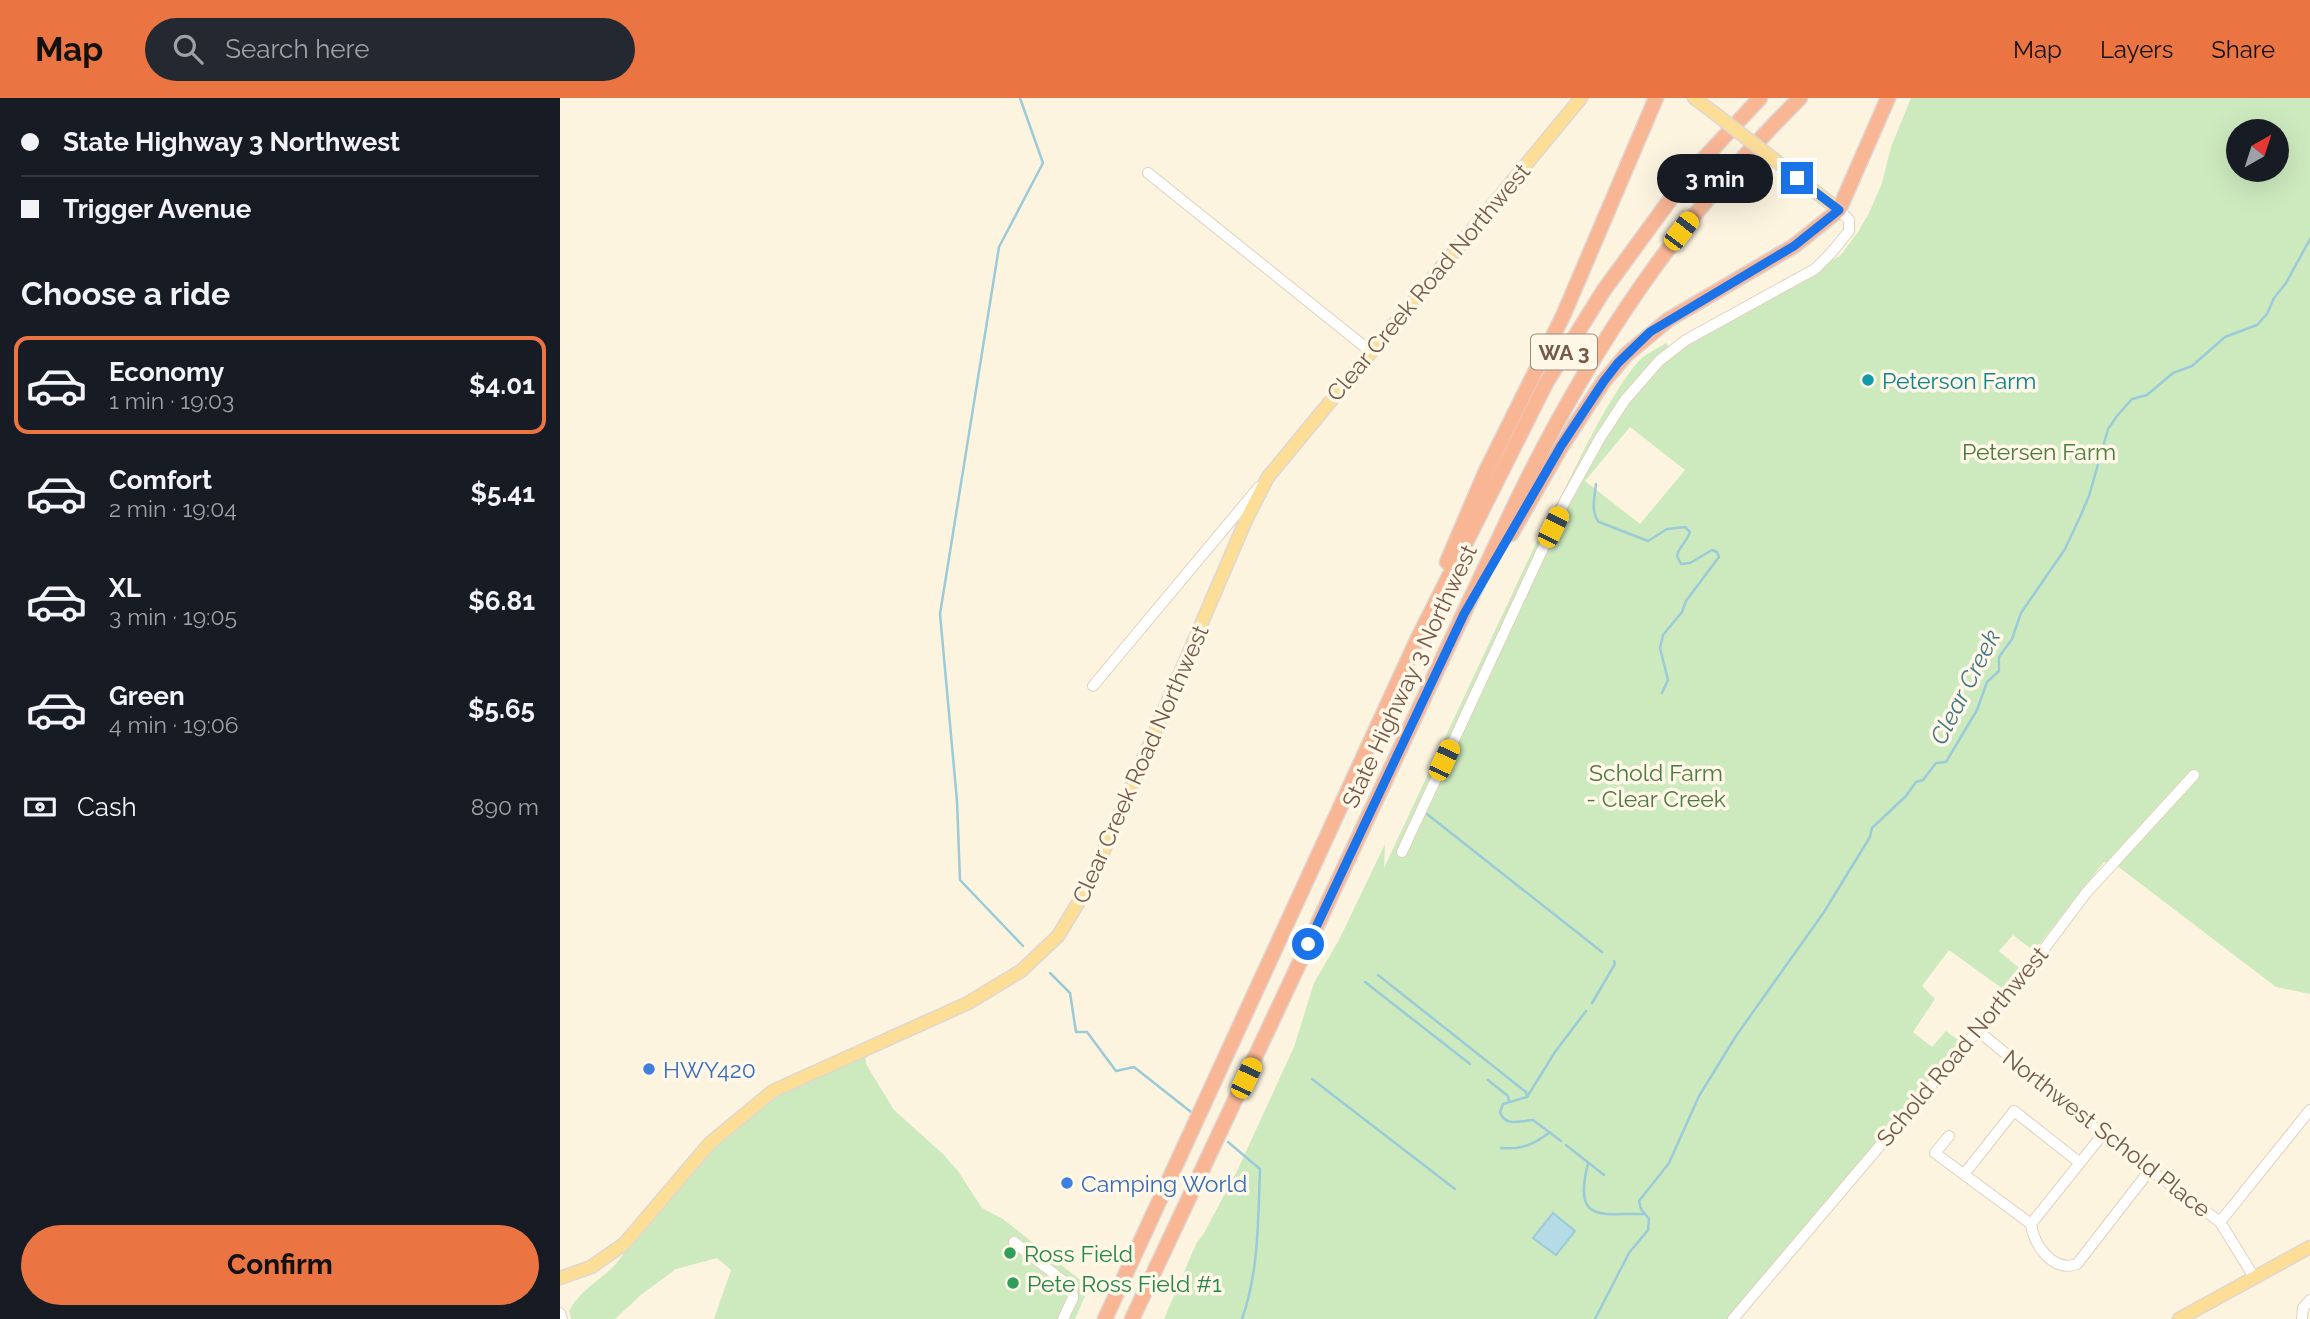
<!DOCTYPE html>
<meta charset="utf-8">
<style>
body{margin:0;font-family:Raleway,sans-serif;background:#242831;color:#f1f3f6;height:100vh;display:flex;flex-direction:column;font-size:26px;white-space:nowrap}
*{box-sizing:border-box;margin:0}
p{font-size:23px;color:#9ea1a6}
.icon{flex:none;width:38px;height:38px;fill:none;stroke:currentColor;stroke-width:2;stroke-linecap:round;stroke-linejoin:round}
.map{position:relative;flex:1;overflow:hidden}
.details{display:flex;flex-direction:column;background:#171b24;width:560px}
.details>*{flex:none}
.guide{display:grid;align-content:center;height:154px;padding:0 21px;background:#171b24}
.needle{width:46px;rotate:39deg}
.buttons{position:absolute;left:1666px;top:21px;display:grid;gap:14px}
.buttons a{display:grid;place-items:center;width:63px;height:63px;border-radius:50%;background:#171b24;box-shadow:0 7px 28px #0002;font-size:35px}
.end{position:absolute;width:32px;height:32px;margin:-16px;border:9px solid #1a73e8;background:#fff;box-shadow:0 0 0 4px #fff}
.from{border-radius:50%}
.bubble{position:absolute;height:49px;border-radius:24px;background:#171b24;box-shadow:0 7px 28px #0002;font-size:23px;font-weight:700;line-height:49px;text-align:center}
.car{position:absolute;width:21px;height:42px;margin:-21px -10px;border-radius:9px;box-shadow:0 0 5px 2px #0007;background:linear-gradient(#f5c518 24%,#345 0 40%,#f5c518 0 76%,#345 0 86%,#f5c518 0)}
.guide b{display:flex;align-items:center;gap:24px;height:66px;font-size:26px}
.guide b+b{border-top:2px solid #363941}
.guide i{width:18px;height:18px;background:#f1f3f6}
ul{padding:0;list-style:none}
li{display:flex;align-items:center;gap:21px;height:98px;margin:0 14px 10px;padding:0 7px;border:4px solid transparent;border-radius:14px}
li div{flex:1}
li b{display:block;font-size:26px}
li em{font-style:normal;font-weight:700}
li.selected{border-color:#ea7442}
li>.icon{width:63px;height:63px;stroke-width:1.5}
h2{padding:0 21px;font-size:32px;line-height:84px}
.pay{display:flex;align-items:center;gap:18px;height:77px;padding:0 21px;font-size:26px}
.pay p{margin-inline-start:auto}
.button{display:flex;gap:14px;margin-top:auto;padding:14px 21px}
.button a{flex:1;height:80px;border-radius:42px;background:#ea7442;color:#111;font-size:28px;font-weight:700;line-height:80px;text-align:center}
header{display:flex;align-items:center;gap:42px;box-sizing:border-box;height:98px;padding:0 35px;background:#ea7442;color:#111}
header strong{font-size:33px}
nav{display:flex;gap:38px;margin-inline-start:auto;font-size:24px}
.search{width:490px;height:63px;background:#242831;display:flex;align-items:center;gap:18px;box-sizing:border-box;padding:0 24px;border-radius:38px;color:#9ea1a6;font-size:26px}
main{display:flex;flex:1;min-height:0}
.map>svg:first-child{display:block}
.green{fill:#cdeabf;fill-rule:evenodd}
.water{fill:#b5dbe6;stroke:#9bcad8;stroke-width:2}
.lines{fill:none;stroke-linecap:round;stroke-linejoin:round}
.stream{stroke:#9bcad8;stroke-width:2.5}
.minor-casing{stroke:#e1d0bc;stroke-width:12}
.major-casing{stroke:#ded7d3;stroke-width:15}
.highway-casing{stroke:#ded7d3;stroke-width:17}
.minor{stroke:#fff;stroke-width:10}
.major{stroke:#fdde97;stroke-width:12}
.highway{stroke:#f9b695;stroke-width:14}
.major-bridge-casing{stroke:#ded7d3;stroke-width:15;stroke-linecap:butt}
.major-bridge{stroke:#fdde97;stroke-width:12}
.route{stroke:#1a73e8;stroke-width:9}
.culture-dot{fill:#0f9aa8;stroke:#fff7e7;stroke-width:2.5}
.shop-dot{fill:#3f7fe0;stroke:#fff7e7;stroke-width:2.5}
.leisure-dot{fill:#2e9e5b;stroke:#fff7e7;stroke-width:2.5}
.labels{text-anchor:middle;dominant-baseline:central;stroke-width:7;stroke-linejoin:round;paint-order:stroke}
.shield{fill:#fff7e7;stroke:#9e8977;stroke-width:2}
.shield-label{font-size:21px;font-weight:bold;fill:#745a47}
.street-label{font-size:23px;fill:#745a47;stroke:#fff7e7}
.culture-label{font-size:23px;fill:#0d838f;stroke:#fff7e7;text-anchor:start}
.park-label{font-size:23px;fill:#4c7a3f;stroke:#fff7e7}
.shop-label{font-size:23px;fill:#366cbe;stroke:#fff7e7;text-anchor:start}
.leisure-label{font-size:23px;fill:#27864d;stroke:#fff7e7;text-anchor:start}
.water-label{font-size:24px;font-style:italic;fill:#417788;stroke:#fff7e7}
</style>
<header>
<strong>Map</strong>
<div class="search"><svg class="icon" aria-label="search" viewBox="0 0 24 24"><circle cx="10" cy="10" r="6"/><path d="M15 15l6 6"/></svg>Search here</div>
<nav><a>Map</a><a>Layers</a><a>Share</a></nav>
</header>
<main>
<section class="details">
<div class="guide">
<b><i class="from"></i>State Highway 3 Northwest</b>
<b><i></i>Trigger Avenue</b>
</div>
<h2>Choose a ride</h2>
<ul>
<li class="selected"><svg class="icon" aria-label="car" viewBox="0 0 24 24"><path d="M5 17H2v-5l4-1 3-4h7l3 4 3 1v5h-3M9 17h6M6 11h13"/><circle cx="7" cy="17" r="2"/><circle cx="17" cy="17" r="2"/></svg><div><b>Economy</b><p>1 min · 19:03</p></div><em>$4.01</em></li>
<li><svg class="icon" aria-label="car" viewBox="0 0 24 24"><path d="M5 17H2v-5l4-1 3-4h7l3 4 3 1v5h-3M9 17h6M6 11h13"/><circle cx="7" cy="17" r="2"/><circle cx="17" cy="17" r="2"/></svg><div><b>Comfort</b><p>2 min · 19:04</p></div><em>$5.41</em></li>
<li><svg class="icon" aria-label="car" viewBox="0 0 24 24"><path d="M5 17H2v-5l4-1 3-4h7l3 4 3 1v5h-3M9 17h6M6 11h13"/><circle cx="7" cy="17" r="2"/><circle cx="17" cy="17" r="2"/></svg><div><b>XL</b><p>3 min · 19:05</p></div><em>$6.81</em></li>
<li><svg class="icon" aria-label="car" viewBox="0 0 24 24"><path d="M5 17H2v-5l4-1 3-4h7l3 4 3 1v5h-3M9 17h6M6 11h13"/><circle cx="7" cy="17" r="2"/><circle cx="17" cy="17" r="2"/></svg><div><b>Green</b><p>4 min · 19:06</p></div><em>$5.65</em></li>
</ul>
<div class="pay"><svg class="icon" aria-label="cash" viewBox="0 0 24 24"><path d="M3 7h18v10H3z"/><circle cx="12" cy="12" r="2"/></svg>Cash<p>890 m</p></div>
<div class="button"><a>Confirm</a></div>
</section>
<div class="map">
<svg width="1750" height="1221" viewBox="0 0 1750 1221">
<rect width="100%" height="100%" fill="#fdf4e0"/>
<path class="green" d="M 1351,0 L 1750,0 L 1750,896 L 1716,889 L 1552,764 L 1544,764 L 1474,853 L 1453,837 L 1439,853 L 1459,870 L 1443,891 L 1389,852 L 1362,888 L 1375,901 L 1353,934 L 1372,949 L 1386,933 L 1401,944 L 1269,1104 L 1264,1103 L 1269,1107 L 1173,1221 L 604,1221 L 636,1146 L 644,1135 L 678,1071 L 734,949 L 754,885 L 779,842 L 825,746 L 824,770 L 983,430 C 1009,387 1027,340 1054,298 C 1062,285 1072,269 1083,259 C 1090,254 1099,249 1106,245 L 1111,251 L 1219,189 L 1280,158 L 1298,134 L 1309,115 L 1322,85 L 1331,49 ZM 1678,33 L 1717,33 L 1717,72 L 1678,72 ZM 1070,329 L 1125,372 L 1080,426 L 1025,383 Z
M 305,952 L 306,966 L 334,1012 L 383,1056 L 398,1073 L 422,1110 L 443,1121 L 529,1189 L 515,1221 L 154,1221 L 171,1172 L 157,1160 L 116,1171 L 82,1196 L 55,1221 L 11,1221 L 9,1213 C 23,1184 62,1175 69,1141 L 150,1045 L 199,1003 Z"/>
<path class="water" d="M 993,1115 L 1015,1133 L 996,1157 L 973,1140 Z"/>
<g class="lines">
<path class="stream" d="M 460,0 L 483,65 L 439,149 L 380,516 L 397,703 L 400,782 L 463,848
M 1036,386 C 1035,398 1030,414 1039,424 L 1088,443 L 1107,431 L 1125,429 L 1130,434 C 1127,444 1119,448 1117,458 L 1121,466 L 1130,465 L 1152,452 L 1157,454 L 1159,459 L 1126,503 L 1122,514 L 1103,537 L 1100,550 L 1108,582 L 1102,595
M 867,716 L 1042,854
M 490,875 L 510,895 L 516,934 L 527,934 L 556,973 L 574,969 L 631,1014
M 818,877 L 966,994 L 967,998
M 805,884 L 910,966
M 1032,905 L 1055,866 L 1054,863
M 752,981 L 895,1091
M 928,982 L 948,998 L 949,1004
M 1001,1043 L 973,1022 C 960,1023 945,1029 940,1014 L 943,1006 L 967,999 L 995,954 L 1026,913
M 668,1044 L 700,1071 C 698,1122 699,1173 682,1221
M 1006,1047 L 1044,1077
M 941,1050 C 961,1052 975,1046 990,1034
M 1028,1065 C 1013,1126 1040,1115 1085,1116
M 1035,1221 L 1069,1155 L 1088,1132 L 1089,1121 L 1081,1111 L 1079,1103 L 1109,1065 L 1139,998 L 1176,938 L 1264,814 L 1310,739 L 1312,730 L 1346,698 L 1356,684 L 1363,682 L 1376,665 L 1386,664 L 1417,612 L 1427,584 L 1439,573 L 1439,559 L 1452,541 L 1461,515 L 1505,451 L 1520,419 L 1529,398 L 1548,331 L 1557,318 L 1572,301 L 1587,297 L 1613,275 L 1632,268 L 1665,239 L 1697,227 L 1707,216 L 1714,200 L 1726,185 L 1750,141"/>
<defs>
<path id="minor" d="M 588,75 L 810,253
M 533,588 L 699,389
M 842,754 L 1004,405 L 1040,340 L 1065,302 L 1099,263 L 1126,242 L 1255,171 L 1271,155 L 1289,133 L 1289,122 L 1279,112
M 1417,932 L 1543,1036 L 1660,1124 L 1694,1179
M 1389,1038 L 1375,1055 L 1471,1126 L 1543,1036
M 1405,1075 L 1454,1013 L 1520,1065
M 1660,1124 L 1750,1012
M 1471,1126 C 1474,1147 1493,1175 1517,1166 L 1590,1072
M 454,1144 L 512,1190 L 513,1200 L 503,1221
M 0,1215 L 2,1221
M 1173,1221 L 1463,879 L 1526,795 L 1634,677
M 1742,1221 L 1743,1210 L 1750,1202"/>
<path id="major" d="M 1134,0 L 1153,14
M 1216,63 L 1279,112
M 0,1180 L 31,1169 L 64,1146 L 150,1045 L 213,993 L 408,905 L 461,873 L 498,838 L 529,787 L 686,422 L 708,379 L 1021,0
M 1619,1221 L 1750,1149"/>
<path id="highway" d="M 951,436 L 1001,349 L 1044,283 L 1067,256 L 1108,222 L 1234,148 L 1279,112 L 1328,0
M 887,464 L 925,375 L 1003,218 L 1096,0
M 545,1221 L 858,540 L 986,285 L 1044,192 L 1112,99 L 1137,68 L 1200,0
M 572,1221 L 957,402 C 1032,248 1118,121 1240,0"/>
</defs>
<use href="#minor" class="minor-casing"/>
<use href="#major" class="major-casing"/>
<use href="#highway" class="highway-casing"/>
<use href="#minor" class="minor"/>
<use href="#major" class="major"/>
<use href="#highway" class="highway"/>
<defs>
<path id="major-bridge" d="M 1153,14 L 1216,63"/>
</defs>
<use href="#major-bridge" class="major-bridge-casing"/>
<use href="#major-bridge" class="major-bridge"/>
</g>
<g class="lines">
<path class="route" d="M 748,846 L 904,516 L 1001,348 L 1044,283 L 1058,265 L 1090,234 L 1234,148 L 1279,112 L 1237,80"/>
</g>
<circle class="culture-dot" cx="1308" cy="282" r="7"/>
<g class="shop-dot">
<circle cx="89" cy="971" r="7"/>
<circle cx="507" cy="1085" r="7"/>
</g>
<g class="leisure-dot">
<circle cx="450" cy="1155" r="7"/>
<circle cx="453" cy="1185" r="7"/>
</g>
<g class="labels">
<rect class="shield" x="971" y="236.5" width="66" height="35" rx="5"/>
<g class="shield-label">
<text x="1004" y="254">WA 3</text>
</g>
<g class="street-label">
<text transform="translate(868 184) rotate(-50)">Clear Creek Road Northwest</text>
<text transform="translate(849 578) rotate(-65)">State Highway 3 Northwest</text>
<text transform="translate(580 666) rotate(-66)">Clear Creek Road Northwest</text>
<text transform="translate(1402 948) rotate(-50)">Schold Road Northwest</text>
<text transform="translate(1547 1035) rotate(38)">Northwest Schold Place</text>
</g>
<g class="culture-label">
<text x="1322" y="282">Peterson Farm</text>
</g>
<g class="park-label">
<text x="1479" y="353">Petersen Farm</text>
<text x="1096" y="674">Schold Farm<tspan x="1096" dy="26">- Clear Creek</tspan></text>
</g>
<g class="shop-label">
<text x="103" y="971">HWY420</text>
<text x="521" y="1085">Camping World</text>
</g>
<g class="leisure-label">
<text x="464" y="1155">Ross Field</text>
<text x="467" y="1185">Pete Ross Field #1</text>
</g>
<g class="water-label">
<text transform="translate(1405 589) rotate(-63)">Clear Creek</text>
</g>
</g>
</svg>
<div class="buttons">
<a><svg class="needle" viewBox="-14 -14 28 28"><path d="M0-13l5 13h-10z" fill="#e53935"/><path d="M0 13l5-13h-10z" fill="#9ea1a6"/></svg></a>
</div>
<i class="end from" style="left:748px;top:846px"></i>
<i class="end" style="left:1237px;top:80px"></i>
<div class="bubble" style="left:1097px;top:56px;width:116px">3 min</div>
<i class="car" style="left:1121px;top:133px;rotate:37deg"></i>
<i class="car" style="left:993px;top:429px;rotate:26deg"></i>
<i class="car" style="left:884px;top:662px;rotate:25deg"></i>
<i class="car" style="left:686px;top:980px;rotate:25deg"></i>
</div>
</main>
